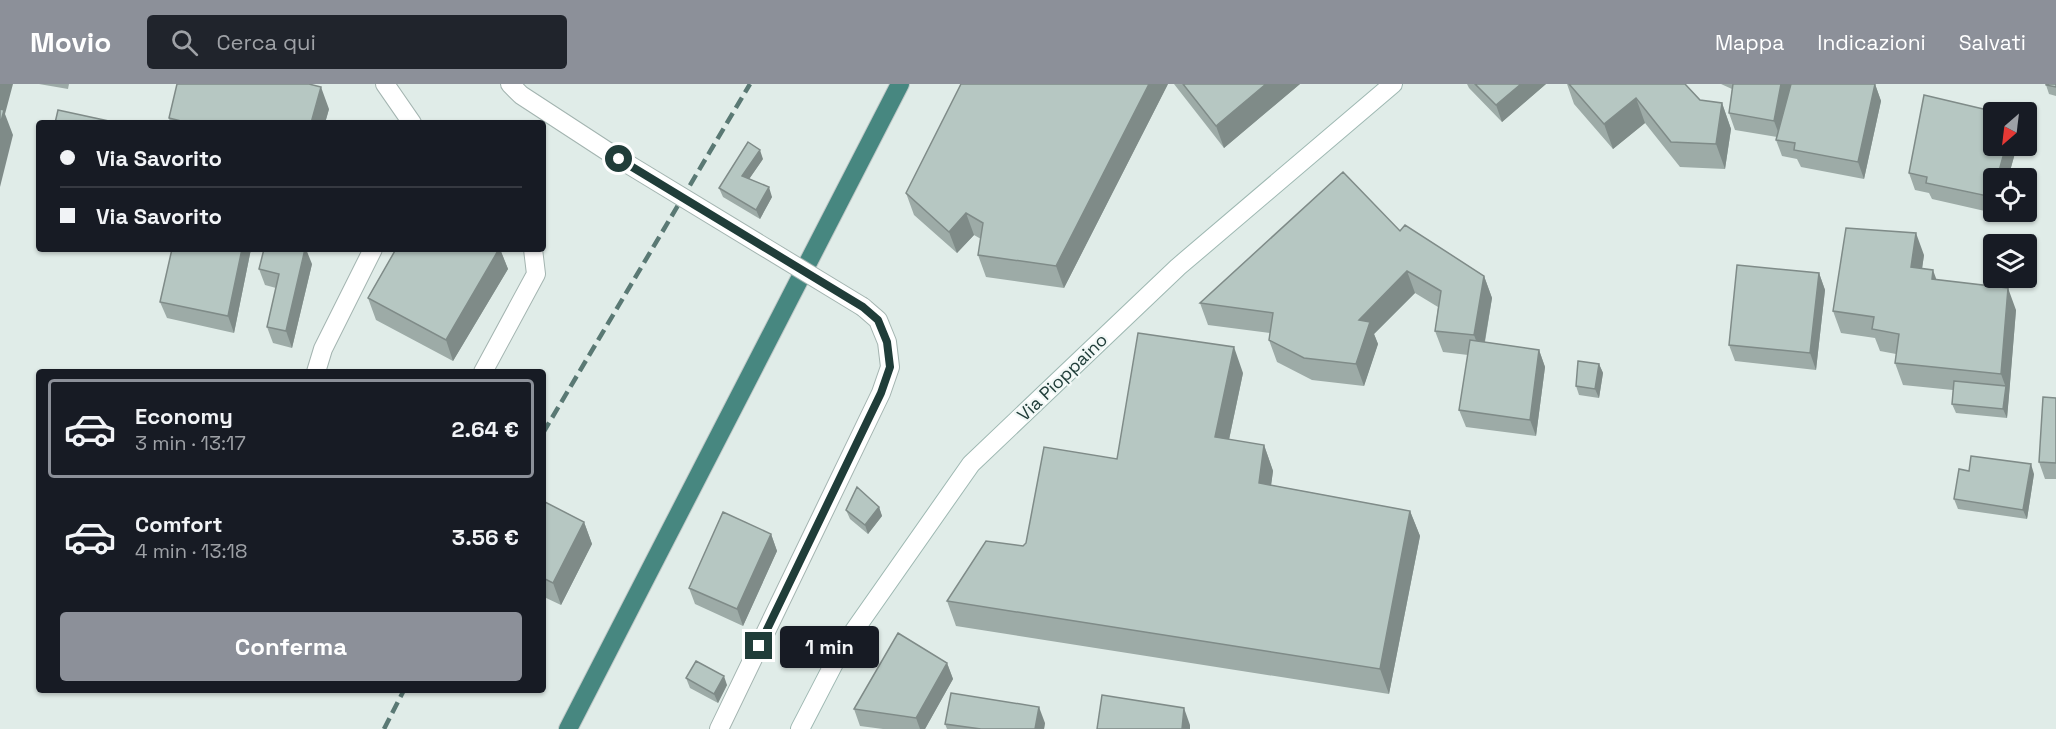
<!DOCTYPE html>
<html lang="it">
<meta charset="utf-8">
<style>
body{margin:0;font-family:"Space Grotesk",sans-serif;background:#20242c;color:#f1f3f6;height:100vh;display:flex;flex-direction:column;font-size:22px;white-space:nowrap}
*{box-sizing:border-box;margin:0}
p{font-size:20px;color:#9ea1a6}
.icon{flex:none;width:33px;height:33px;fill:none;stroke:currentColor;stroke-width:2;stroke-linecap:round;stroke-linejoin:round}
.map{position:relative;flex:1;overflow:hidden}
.panel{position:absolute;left:36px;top:285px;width:510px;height:324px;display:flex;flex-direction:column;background:#171b24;border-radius:6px;box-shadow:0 2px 4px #0004}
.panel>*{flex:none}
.banner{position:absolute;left:36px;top:36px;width:510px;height:132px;border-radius:6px;box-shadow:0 2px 4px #0004;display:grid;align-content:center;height:132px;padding:0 24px;background:#171b24}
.needle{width:39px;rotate:208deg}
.buttons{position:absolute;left:1983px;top:18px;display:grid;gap:12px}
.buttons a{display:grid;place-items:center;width:54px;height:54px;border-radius:6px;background:#171b24;box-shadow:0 2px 4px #0004;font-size:30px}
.end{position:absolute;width:27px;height:27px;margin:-14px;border:8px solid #203d39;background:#fff;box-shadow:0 0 0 3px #fff}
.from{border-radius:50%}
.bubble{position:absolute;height:42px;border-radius:6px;background:#171b24;box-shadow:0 2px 4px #0004;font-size:20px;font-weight:700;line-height:42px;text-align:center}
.banner b{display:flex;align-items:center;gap:21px;height:57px;font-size:22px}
.banner b+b{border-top:2px solid #363941}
.banner i{width:15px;height:15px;background:#f1f3f6}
ul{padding:10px 0 0;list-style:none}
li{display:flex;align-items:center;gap:18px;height:99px;margin:0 12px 9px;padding:0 12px;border:3px solid transparent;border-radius:6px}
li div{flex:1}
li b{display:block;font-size:22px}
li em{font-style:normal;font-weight:700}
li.current{border-color:#8c9099}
li>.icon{width:54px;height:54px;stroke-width:1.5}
.action{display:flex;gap:12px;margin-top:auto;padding:12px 24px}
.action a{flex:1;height:69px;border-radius:6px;background:#8c9099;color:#fff;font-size:24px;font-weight:700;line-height:69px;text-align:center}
header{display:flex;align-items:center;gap:36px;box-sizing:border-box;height:84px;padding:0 30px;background:#8c9099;color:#fff}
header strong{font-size:28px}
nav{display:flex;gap:33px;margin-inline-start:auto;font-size:21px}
.search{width:420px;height:54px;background:#20242c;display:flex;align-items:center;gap:15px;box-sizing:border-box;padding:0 21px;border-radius:6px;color:#9ea1a6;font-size:22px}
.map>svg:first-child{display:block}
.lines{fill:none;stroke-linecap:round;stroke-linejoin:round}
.minor-casing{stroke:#a3b4b0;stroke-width:20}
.secondary-casing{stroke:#9eb8b2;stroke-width:20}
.trunk-casing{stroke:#c1c9c8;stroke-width:20}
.minor{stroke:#fff;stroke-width:18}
.secondary{stroke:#fff;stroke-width:18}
.trunk{stroke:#478780;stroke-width:18}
.rail{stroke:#5a7974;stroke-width:4.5;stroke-dasharray:12 6;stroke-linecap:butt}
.minor-bridge-casing{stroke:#a3b4b0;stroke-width:20;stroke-linecap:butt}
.minor-bridge{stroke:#fff;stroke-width:18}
.wall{fill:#9daba7}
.shaded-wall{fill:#7f8b88}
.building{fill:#b6c7c2;stroke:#7f8b88;stroke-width:1.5}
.route{stroke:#203d39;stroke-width:8}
.labels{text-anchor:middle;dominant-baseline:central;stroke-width:4.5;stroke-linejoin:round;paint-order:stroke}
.street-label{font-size:18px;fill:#203d39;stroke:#f1f8f6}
</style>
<header>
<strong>Movio</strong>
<div class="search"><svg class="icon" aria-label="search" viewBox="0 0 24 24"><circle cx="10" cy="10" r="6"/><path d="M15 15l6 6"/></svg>Cerca qui</div>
<nav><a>Mappa</a><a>Indicazioni</a><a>Salvati</a></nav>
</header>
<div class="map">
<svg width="2056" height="645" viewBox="0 0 2056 645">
<rect width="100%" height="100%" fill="#e0ece8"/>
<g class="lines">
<defs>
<path id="minor" d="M 385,0 L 412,39
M 510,0 L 521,11 L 613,71
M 316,288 L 323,265 L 373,165
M 483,288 L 536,190 L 533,165
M 719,645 L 881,309 L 890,283 L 887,258 L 878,236 L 863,223"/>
<path id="secondary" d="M 800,645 L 842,564 L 971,380 L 1178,183 L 1393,0"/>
<path id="trunk" d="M 568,645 L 900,0"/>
</defs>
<use href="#minor" class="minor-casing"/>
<use href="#secondary" class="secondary-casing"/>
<use href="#trunk" class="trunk-casing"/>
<use href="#minor" class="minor"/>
<use href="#secondary" class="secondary"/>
<use href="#trunk" class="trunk"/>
<path class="rail" d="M 543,349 L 750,0
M 384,645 L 404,606"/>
<defs>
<path id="minor-bridge" d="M 613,71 L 863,223"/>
</defs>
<use href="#minor-bridge" class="minor-bridge-casing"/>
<use href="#minor-bridge" class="minor-bridge"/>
</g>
<path class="wall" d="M 39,0 L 69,0 L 68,5 Z
M 1168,0 L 1064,204 L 986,193 L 978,171 L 981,155 L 974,151 L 957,169 L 914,131 L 906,109 Z
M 1174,0 L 1300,0 L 1224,64 Z
M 1467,0 L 1546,0 L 1502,38 L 1469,4 Z
M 1567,0 L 1685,0 L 1700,16 L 1722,19 L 1731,45 L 1725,85 L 1680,83 L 1645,39 L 1613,65 L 1574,20 Z
M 1721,0 L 1875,0 L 1881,17 L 1864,95 L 1801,83 L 1797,75 L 1782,72 L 1776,56 L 1777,53 L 1735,46 L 1729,29 L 1732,5 Z
M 2056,0 L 2056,12 L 2049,10 L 2046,1 Z
M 329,25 L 325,39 L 170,39 L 169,34 Z
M 2017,62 L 2008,94 L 1994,94 L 1994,128 L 1999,128 L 1998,130 L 1932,115 L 1929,109 L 1915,106 L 1909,89 Z
M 763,75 L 749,95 L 772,113 L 760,135 L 723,113 L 719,104 Z
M 1400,147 L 1484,192 L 1492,214 L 1485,258 L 1539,266 L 1545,283 L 1536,352 L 1466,343 L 1459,326 L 1468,271 L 1443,268 L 1435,247 L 1438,223 L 1415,209 L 1374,250 L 1378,260 L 1364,302 L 1312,296 L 1277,278 L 1269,256 L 1270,249 L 1208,241 L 1200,219 Z
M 251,165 L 234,249 L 167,234 L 160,218 Z
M 396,165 L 500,165 L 508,185 L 453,277 L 376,236 L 368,214 Z
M 1924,171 L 1922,185 L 1936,195 L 2016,226 L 2007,334 L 1956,329 L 1952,320 L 1953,306 L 1903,301 L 1895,279 L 1896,270 L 1880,267 L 1875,254 L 1841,249 L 1833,227 Z
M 312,180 L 292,264 L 273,259 L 267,243 L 276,204 L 265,201 L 259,185 Z
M 1819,189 L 1825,206 L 1816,286 L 1735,277 L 1729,261 Z
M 1599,280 L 1603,289 L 1599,314 L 1579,311 L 1576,302 Z
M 1243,289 L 1229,356 L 1264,361 L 1273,387 L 1271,401 L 1410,427 L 1420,452 L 1389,610 L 956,542 L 947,517 L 1023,462 L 1117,375 Z
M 2056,314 L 2056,395 L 2045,395 L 2039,378 Z
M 1969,387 L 2034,390 L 2027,435 L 1958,425 L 1954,415 Z
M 543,417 L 584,438 L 592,460 L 561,521 L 544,513 L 543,514 Z
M 879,423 L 882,432 L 868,450 L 850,435 L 846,426 Z
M 771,450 L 777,467 L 743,542 L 695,520 L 689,504 Z
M 947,579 L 953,595 L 925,645 L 883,645 L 860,642 L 854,625 Z
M 686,594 L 727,601 L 718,619 L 690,604 Z
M 1045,639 L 1044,645 L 947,645 L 945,640 Z"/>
<path class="shaded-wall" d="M 0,0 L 13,0 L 5,30 L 13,51 L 0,103 Z
M 1149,0 L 1168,0 L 1064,204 L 1056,182 Z
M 1266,0 L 1300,0 L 1224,64 L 1216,42 Z
M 1521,0 L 1546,0 L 1502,38 L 1496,21 Z
M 1781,0 L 1791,0 L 1780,53 L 1774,37 Z
M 1875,0 L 1881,17 L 1864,95 L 1858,78 Z
M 321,3 L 329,25 L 325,39 L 311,39 Z
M 1636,14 L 1645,39 L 1613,65 L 1604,40 Z
M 1722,19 L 1731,45 L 1725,85 L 1716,60 Z
M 2006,62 L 2017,62 L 2008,94 L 1997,94 Z
M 760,66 L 763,75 L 745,101 L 742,92 Z
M 769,103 L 772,113 L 760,135 L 756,126 Z
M 966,129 L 974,151 L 957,169 L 949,148 Z
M 1916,149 L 1924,171 L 1919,205 L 1911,183 Z
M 242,165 L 251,165 L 234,249 L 228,232 Z
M 305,165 L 306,165 L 312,180 L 292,264 L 286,247 Z
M 499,165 L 500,165 L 508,185 L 453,277 L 446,256 Z
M 1933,186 L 1941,208 L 1932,195 Z
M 1407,187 L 1415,209 L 1374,250 L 1378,260 L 1364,302 L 1356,280 L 1359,236 Z
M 1819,189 L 1825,206 L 1816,286 L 1810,269 Z
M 1484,192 L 1492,214 L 1482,273 L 1474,251 Z
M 2008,204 L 2016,226 L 2009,312 L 2001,290 Z
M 1234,263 L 1243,289 L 1224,379 L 1215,353 Z
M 1539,266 L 1545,283 L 1536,352 L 1530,336 Z
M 1599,280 L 1603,289 L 1599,314 L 1595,305 Z
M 2006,302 L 2009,312 L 2007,334 L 2003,325 Z
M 1264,361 L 1273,387 L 1268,424 L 1259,399 Z
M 2031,380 L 2034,390 L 2027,435 L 2023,426 Z
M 879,423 L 882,432 L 868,450 L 865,441 Z
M 1410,427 L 1420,452 L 1389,610 L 1380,585 Z
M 584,438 L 592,460 L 561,521 L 553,499 Z
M 771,450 L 777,467 L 743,542 L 737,525 Z
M 947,579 L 953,595 L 925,645 L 920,645 L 916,634 Z
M 724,592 L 727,601 L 718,619 L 714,610 Z
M 1039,623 L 1045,639 L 1044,645 L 1035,645 Z
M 1184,624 L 1190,641 L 1190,645 L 1182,645 Z"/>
<path class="building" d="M 177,0 L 309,0 L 321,3 L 311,39 L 189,39 L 169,34 Z
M 961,0 L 1149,0 L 1056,182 L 978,171 L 983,139 L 966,129 L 949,148 L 906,109 Z
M 1183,0 L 1266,0 L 1216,42 Z
M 1475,0 L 1521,0 L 1496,21 Z
M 1569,0 L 1685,0 L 1700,16 L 1722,19 L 1716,60 L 1671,58 L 1636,14 L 1604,40 Z
M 1733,0 L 1781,0 L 1774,37 L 1729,29 Z
M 1791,0 L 1875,0 L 1858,78 L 1794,66 L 1795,59 L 1776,56 Z
M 2046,0 L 2056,0 L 2056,3 L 2046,1 Z
M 1924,11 L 1996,28 L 1994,28 L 1994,62 L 2006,62 L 1997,94 L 1994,94 L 1994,108 L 1992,113 L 1926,99 L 1927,93 L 1909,89 Z
M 0,25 L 4,26 L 0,41 Z
M 58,26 L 118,39 L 55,39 Z
M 748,58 L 760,66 L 742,92 L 769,103 L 756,126 L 719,104 Z
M 1343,88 L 1400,147 L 1405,141 L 1484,192 L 1474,251 L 1435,247 L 1441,207 L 1407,187 L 1359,236 L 1370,238 L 1356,280 L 1304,274 L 1269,256 L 1273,229 L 1200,219 Z
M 1846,144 L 1916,149 L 1911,183 L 1933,186 L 1932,195 L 2008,204 L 2001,290 L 1895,279 L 1899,250 L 1872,245 L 1874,233 L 1833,227 Z
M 172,165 L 242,165 L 228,232 L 160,218 Z
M 264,165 L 305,165 L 286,247 L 267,243 L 279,190 L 259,185 Z
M 396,165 L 499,165 L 446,256 L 368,214 Z
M 1737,181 L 1819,189 L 1810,269 L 1729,261 Z
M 1138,249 L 1234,263 L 1215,353 L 1264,361 L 1259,399 L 1410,427 L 1380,585 L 947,517 L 986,457 L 1023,462 L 1026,459 L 1044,363 L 1117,375 Z
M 1470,256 L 1539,266 L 1530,336 L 1459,326 Z
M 1578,277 L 1599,280 L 1595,305 L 1576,302 Z
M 1954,297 L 2006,302 L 2003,325 L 1952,320 Z
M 2043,313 L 2056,314 L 2056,379 L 2039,378 Z
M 1971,372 L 2031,380 L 2023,426 L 1954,415 L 1959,385 L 1969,387 Z
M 857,403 L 879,423 L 865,441 L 846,426 Z
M 543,417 L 584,438 L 553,499 L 543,494 Z
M 723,428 L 771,450 L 737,525 L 689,504 Z
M 898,549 L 947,579 L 916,634 L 854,625 Z
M 696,577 L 724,592 L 714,610 L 686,594 Z
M 951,609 L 1039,623 L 1035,645 L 981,645 L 945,640 Z
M 1102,611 L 1184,624 L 1182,645 L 1097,645 Z"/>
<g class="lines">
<path class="route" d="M 619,75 L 863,223 L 878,236 L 887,258 L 890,283 L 881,309 L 759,562"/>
</g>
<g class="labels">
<g class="street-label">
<text transform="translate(1062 293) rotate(-44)">Via Pioppaino</text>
</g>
</g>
</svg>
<div class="buttons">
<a><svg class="needle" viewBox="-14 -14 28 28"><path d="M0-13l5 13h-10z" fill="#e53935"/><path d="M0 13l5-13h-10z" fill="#9ea1a6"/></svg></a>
<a><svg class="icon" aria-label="locate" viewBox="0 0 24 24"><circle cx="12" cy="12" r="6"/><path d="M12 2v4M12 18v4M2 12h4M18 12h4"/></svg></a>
<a><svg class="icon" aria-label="layers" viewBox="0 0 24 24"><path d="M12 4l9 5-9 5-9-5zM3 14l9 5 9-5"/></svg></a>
</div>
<i class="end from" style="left:619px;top:75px"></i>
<i class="end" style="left:759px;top:562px"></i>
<div class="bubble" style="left:780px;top:542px;width:99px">1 min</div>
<div class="banner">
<b><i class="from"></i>Via Savorito</b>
<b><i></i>Via Savorito</b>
</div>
<section class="panel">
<ul>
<li class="current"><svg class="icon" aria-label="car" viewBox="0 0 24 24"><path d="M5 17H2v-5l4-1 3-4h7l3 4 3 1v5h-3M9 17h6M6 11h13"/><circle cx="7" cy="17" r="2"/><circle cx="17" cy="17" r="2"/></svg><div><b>Economy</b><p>3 min · 13:17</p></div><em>2.64 €</em></li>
<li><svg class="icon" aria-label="car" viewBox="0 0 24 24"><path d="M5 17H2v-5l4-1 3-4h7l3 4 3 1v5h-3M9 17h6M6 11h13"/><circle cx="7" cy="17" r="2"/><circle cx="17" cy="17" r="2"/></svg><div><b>Comfort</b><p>4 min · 13:18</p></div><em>3.56 €</em></li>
</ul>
<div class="action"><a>Conferma</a></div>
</section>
</div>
